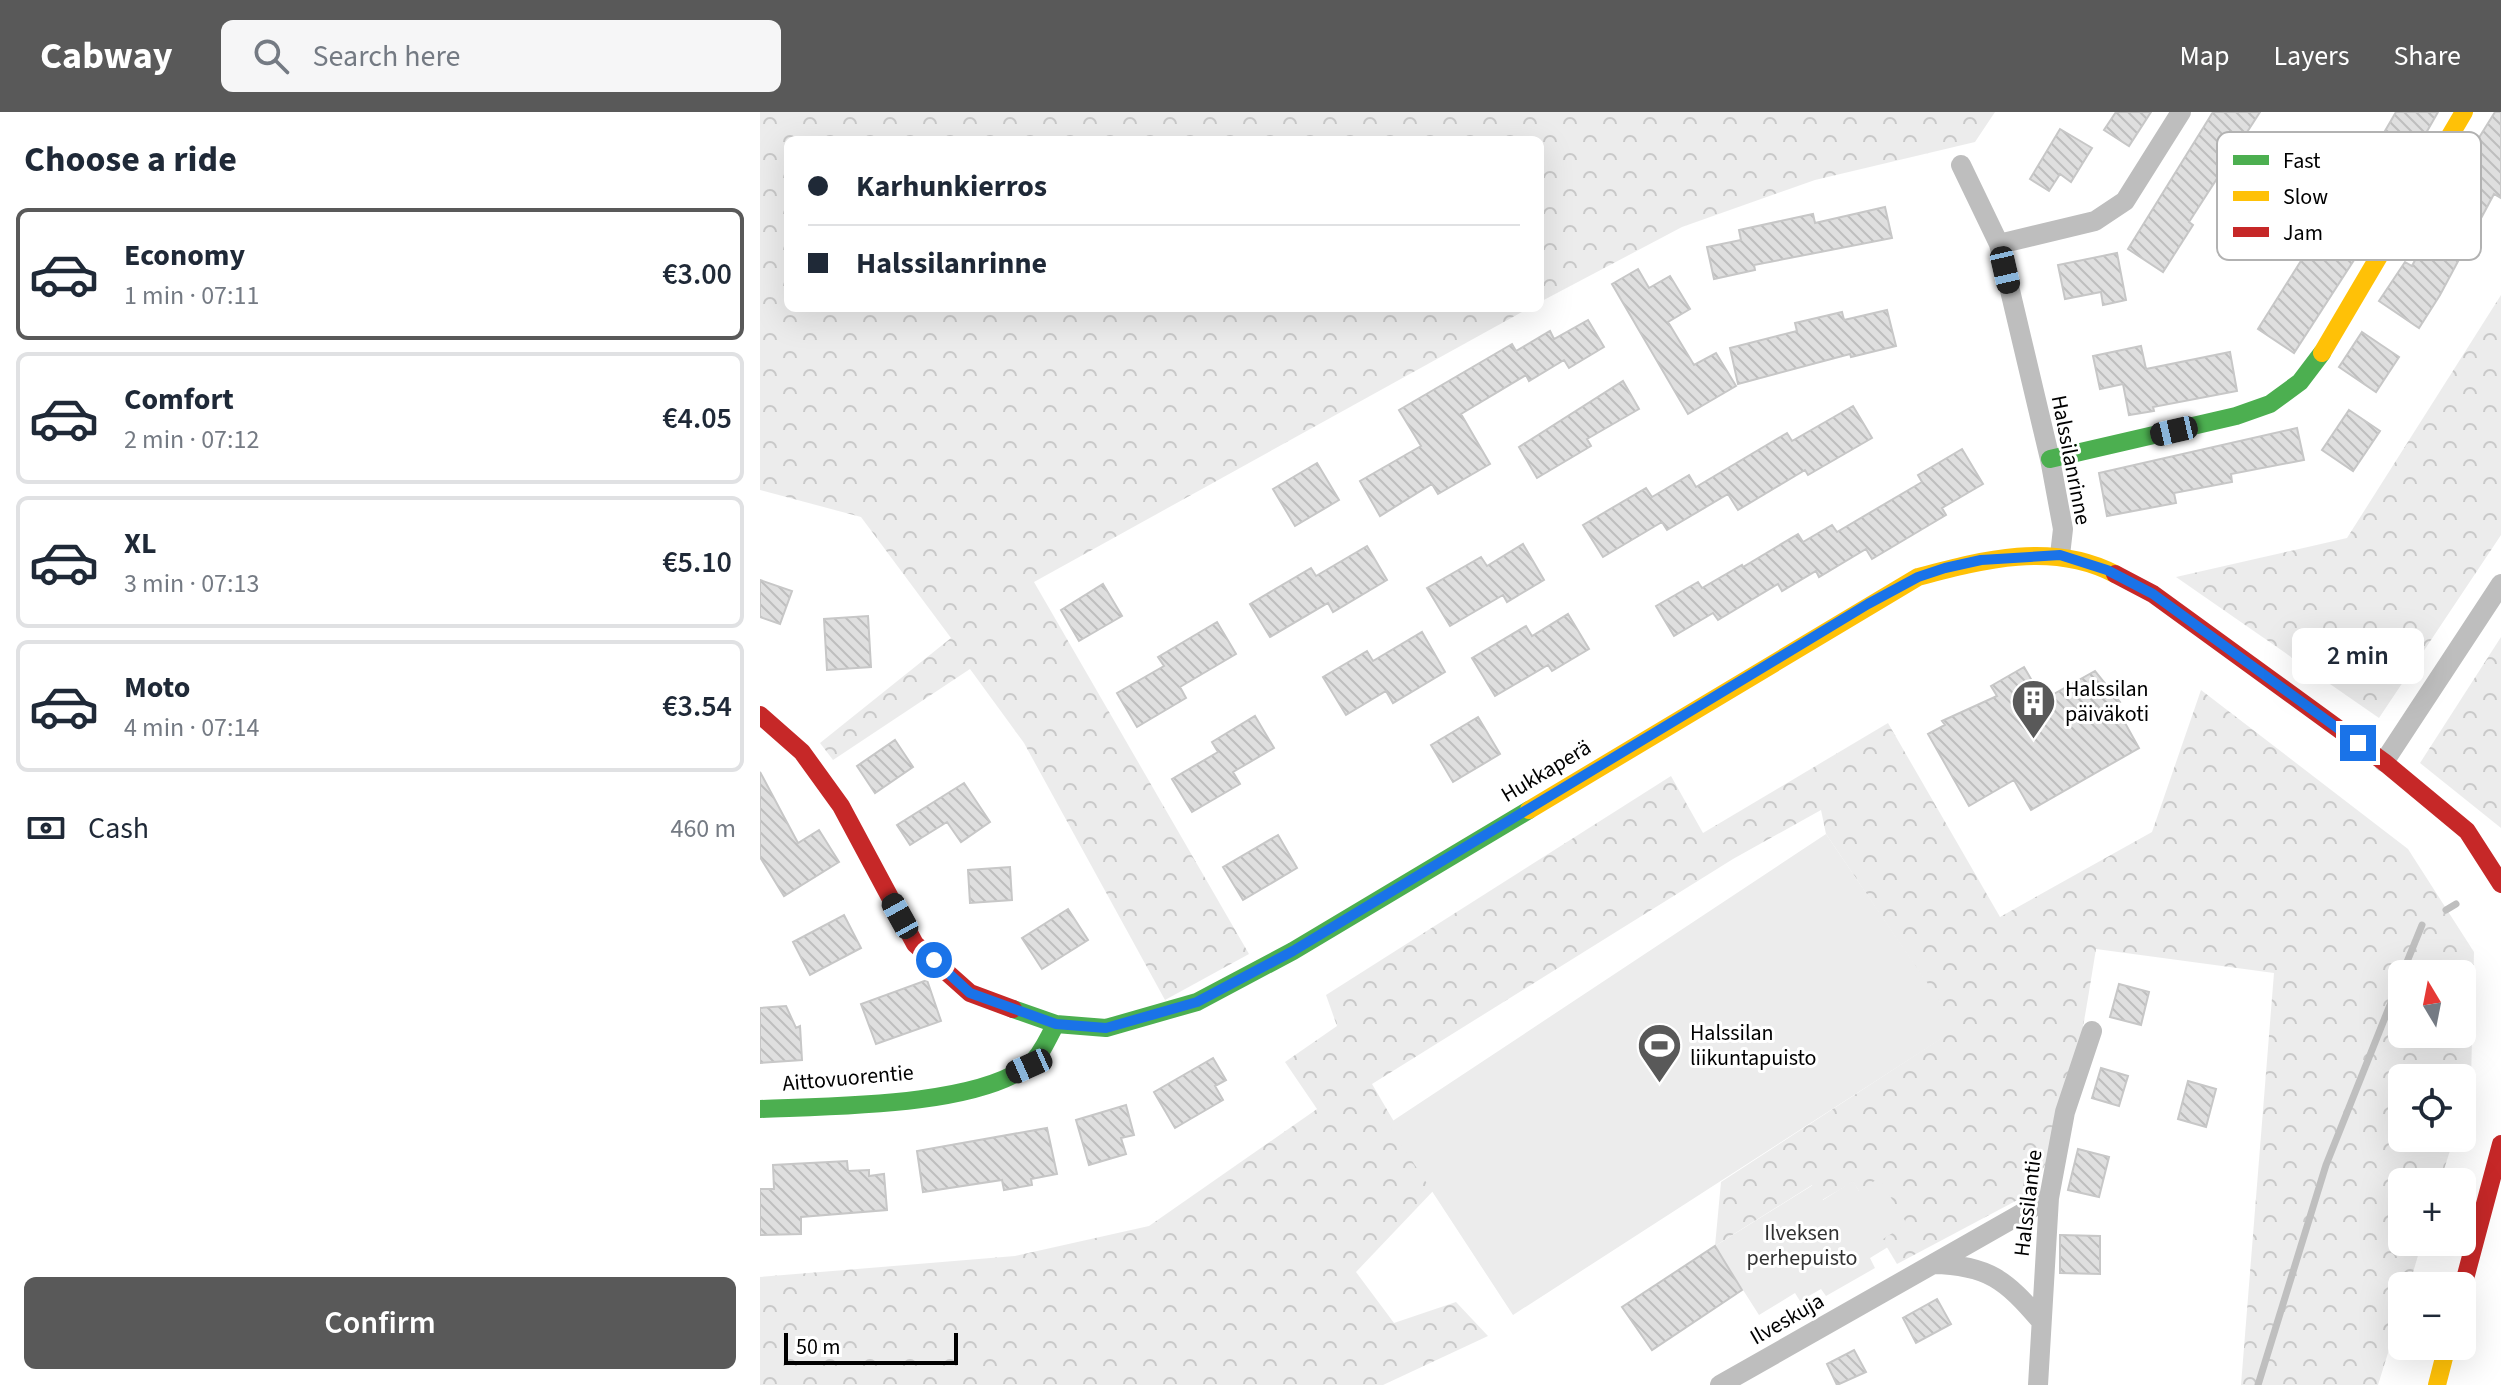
<!DOCTYPE html>
<meta charset="utf-8">
<style>
body{margin:0;font-family:"Source Sans 3",sans-serif;background:#f6f6f7;color:#1f2937;height:100vh;display:flex;flex-direction:column;font-size:30px;white-space:nowrap}
*{box-sizing:border-box;margin:0}
p{font-size:26px;color:#747a83}
.icon{flex:none;width:44px;height:44px;fill:none;stroke:currentColor;stroke-width:2;stroke-linecap:round;stroke-linejoin:round}
.map{position:relative;flex:1;overflow:hidden}
.drawer{display:flex;flex-direction:column;background:#fff;width:760px}
.drawer>*{flex:none}
.hud{position:absolute;left:24px;top:24px;width:760px;height:176px;border-radius:12px;box-shadow:0 8px 32px #0002;display:grid;align-content:center;height:176px;padding:0 24px;background:#fff}
.needle{width:52px;rotate:350deg}
.controls{position:absolute;left:1628px;top:848px;display:grid;gap:16px}
.controls a{display:grid;place-items:center;width:88px;height:88px;border-radius:12px;background:#fff;box-shadow:0 8px 32px #0002;font-size:40px}
.scale{position:absolute;left:24px;bottom:20px;width:174px;box-sizing:border-box;padding-left:8px;border:4px solid #000;border-top:0;font-size:22px;line-height:28px;white-space:nowrap;color:#000;-webkit-text-stroke:6px #fff;paint-order:stroke}
.end{position:absolute;width:36px;height:36px;margin:-18px;border:10px solid #1a73e8;background:#fff;box-shadow:0 0 0 4px #fff}
.from{border-radius:50%}
.bubble{position:absolute;height:56px;border-radius:12px;background:#fff;box-shadow:0 8px 32px #0002;font-size:26px;font-weight:600;line-height:56px;text-align:center}
.car{position:absolute;width:24px;height:48px;margin:-24px -12px;border-radius:10px;box-shadow:0 0 6px 2px #0007;background:linear-gradient(#222 24%,#8ab4d8 0 40%,#222 0 76%,#8ab4d8 0 86%,#222 0)}
.hud b{display:flex;align-items:center;gap:28px;height:76px;font-size:30px}
.hud b+b{border-top:2px solid #e0e1e3}
.hud i{width:20px;height:20px;background:#1f2937}
ul{padding:0;list-style:none}
li{display:flex;align-items:center;gap:24px;height:132px;margin:0 16px 12px;padding:0 8px;border:4px solid #e0e1e3;border-radius:12px}
li div{flex:1}
li b{display:block;font-size:30px}
li em{font-style:normal;font-weight:600}
li.on{border-color:#595959}
li>.icon{width:72px;height:72px;stroke-width:1.5}
h2{padding:0 24px;font-size:36px;line-height:96px}
.pay{display:flex;align-items:center;gap:20px;height:88px;padding:0 24px;font-size:30px}
.pay p{margin-inline-start:auto}
.cta{display:flex;gap:16px;margin-top:auto;padding:16px 24px}
.cta a{flex:1;height:92px;border-radius:12px;background:#595959;color:#fff;font-size:32px;font-weight:600;line-height:92px;text-align:center}
header{display:flex;align-items:center;gap:48px;box-sizing:border-box;height:112px;padding:0 40px;background:#595959;color:#fff}
header strong{font-size:38px}
nav{display:flex;gap:44px;margin-inline-start:auto;font-size:28px}
.search{width:560px;height:72px;background:#f6f6f7;display:flex;align-items:center;gap:20px;box-sizing:border-box;padding:0 28px;border-radius:12px;color:#747a83;font-size:30px}
main{display:flex;flex:1;min-height:0}
.map>svg:first-child{display:block}
.forest{fill:url(#forest-crowns);fill-rule:evenodd}
.park{fill:#ececec}
.lines{fill:none;stroke-linecap:round;stroke-linejoin:round}
.stream{stroke:#bfbfbf;stroke-width:7}
.building{fill:url(#building-back-hatch);stroke:#c7c7c7;stroke-width:2}
.street{stroke:#bebebe;stroke-width:20}
.fast{stroke:#4caf50;stroke-width:18}
.slow{stroke:#ffc107;stroke-width:18}
.jam{stroke:#c62828;stroke-width:18}
.route{stroke:#1a73e8;stroke-width:10}
.labels{text-anchor:middle;dominant-baseline:central;stroke-width:6;stroke-linejoin:round;paint-order:stroke}
.street-label{font-size:22px;fill:#000;stroke:#fff}
.poi-label{font-size:22px;fill:#000;stroke:#fff;text-anchor:start}
.park-label{font-size:22px;fill:#333;stroke:#fff}
.key{fill:#fff;stroke:#b2b2b2;stroke-width:2}
.key-label{font-size:22px;fill:#000}
</style>
<header>
<strong>Cabway</strong>
<div class="search"><svg class="icon" aria-label="search" viewBox="0 0 24 24"><circle cx="10" cy="10" r="6"/><path d="M15 15l6 6"/></svg>Search here</div>
<nav><a>Map</a><a>Layers</a><a>Share</a></nav>
</header>
<main>
<section class="drawer">
<h2>Choose a ride</h2>
<ul>
<li class="on"><svg class="icon" aria-label="car" viewBox="0 0 24 24"><path d="M5 17H2v-5l4-1 3-4h7l3 4 3 1v5h-3M9 17h6M6 11h13"/><circle cx="7" cy="17" r="2"/><circle cx="17" cy="17" r="2"/></svg><div><b>Economy</b><p>1 min · 07:11</p></div><em>€3.00</em></li>
<li><svg class="icon" aria-label="car" viewBox="0 0 24 24"><path d="M5 17H2v-5l4-1 3-4h7l3 4 3 1v5h-3M9 17h6M6 11h13"/><circle cx="7" cy="17" r="2"/><circle cx="17" cy="17" r="2"/></svg><div><b>Comfort</b><p>2 min · 07:12</p></div><em>€4.05</em></li>
<li><svg class="icon" aria-label="car" viewBox="0 0 24 24"><path d="M5 17H2v-5l4-1 3-4h7l3 4 3 1v5h-3M9 17h6M6 11h13"/><circle cx="7" cy="17" r="2"/><circle cx="17" cy="17" r="2"/></svg><div><b>XL</b><p>3 min · 07:13</p></div><em>€5.10</em></li>
<li><svg class="icon" aria-label="car" viewBox="0 0 24 24"><path d="M5 17H2v-5l4-1 3-4h7l3 4 3 1v5h-3M9 17h6M6 11h13"/><circle cx="7" cy="17" r="2"/><circle cx="17" cy="17" r="2"/></svg><div><b>Moto</b><p>4 min · 07:14</p></div><em>€3.54</em></li>
</ul>
<div class="pay"><svg class="icon" aria-label="cash" viewBox="0 0 24 24"><path d="M3 7h18v10H3z"/><circle cx="12" cy="12" r="2"/></svg>Cash<p>460 m</p></div>
<div class="cta"><a>Confirm</a></div>
</section>
<div class="map">
<svg width="1741" height="1273" viewBox="0 0 1741 1273">
<defs>
<pattern id="forest-crowns" width="20" height="18" patternUnits="userSpaceOnUse" patternTransform="scale(2)"><rect width="20" height="18" fill="#ececec"/><path d="M2 6a3 3 0 1 1 6 0M12 15a3 3 0 1 1 6 0" fill="none" stroke="#c9c9c9"/></pattern>
<pattern id="building-back-hatch" width="6" height="6" patternUnits="userSpaceOnUse" patternTransform="scale(2)"><rect width="6" height="6" fill="#dfdfdf"/><path d="M-1 5l2 2M0 0l6 6M5-1l2 2" fill="none" stroke="#bebebe"/></pattern>
</defs>
<rect width="100%" height="100%" fill="#fff"/>
<path class="forest" d="M 0,0 L 1235,0 L 1215,30 L 1055,68 L 922,115 L 780,190 L 780,28 L 28,28 L 28,196 L 769,196 L 274,470 L 489,842 L 405,888 L 264,631 L 210,557 L 73,648 L 60,631 L 191,526 L 101,405 L 0,378 Z
M 1741,183 L 1741,423 L 1619,606 L 1416,465 L 1587,426 Z
M 1741,525 L 1741,716 L 1660,651 Z
M 1441,578 L 1648,737 L 1714,840 L 1711,969 L 1702,1000 L 1702,966 L 1642,966 L 1642,1026 L 1694,1026 L 1680,1070 L 1642,1070 L 1642,1130 L 1662,1130 L 1649,1174 L 1642,1174 L 1642,1196 L 1618,1273 L 1481,1273 L 1514,861 L 1336,837 C 1326,897 1306,1043 1265,1084 L 1137,1152 L 1122,1127 L 1146,1111 L 1099,1079 L 1093,1070 L 1062,1088 L 1052,1073 L 955,1134 L 961,1070 L 1197,916 L 1066,722 L 1061,698 L 973,747 L 612,972 L 674,1078 L 596,1160 L 634,1211 L 696,1190 L 728,1224 L 623,1273 L 0,1273 L 0,1165 L 255,1144 L 389,1114 L 557,997 L 525,950 L 577,914 L 566,883 L 911,664 L 943,721 L 1128,611 L 1240,805 L 1392,720 ZM 1642,862 L 1702,862 L 1702,922 L 1642,922 Z"/>
<path class="park" d="M 1066,722 L 1198,916 L 753,1203 L 628,1012 Z
M 1119,1066 L 1147,1112 L 1123,1127 L 1128,1135 L 1110,1146 L 1115,1156 L 1066,1184 L 1061,1177 L 1040,1189 L 1035,1181 L 999,1203 L 955,1134 L 1053,1073 L 1063,1088 L 1093,1069 L 1099,1079 Z"/>
<g class="lines">
<path class="stream" d="M 1686,798 L 1696,792
M 1642,862 L 1662,813
M 1498,1273 L 1566,1053 L 1642,863"/>
</g>
<path class="building" d="M 1356,0 L 1391,0 L 1369,34 L 1344,18 Z
M 1453,0 L 1500,0 L 1429,110 L 1433,113 L 1403,160 L 1368,137 Z
M 1636,0 L 1678,0 L 1658,35 L 1655,33 L 1601,128 L 1605,131 L 1534,241 L 1498,217 L 1568,106 L 1577,112 L 1604,65 L 1583,53 L 1595,33 L 1611,43 Z
M 1735,0 L 1741,0 L 1741,86 L 1734,82 L 1680,183 L 1659,216 L 1619,189 L 1645,150 L 1652,154 L 1700,62 L 1697,61 Z
M 1300,17 L 1332,36 L 1311,70 L 1300,62 L 1289,79 L 1270,67 Z
M 1125,95 L 1132,126 L 994,153 L 995,158 L 954,167 L 947,135 L 981,128 L 979,118 L 1053,102 L 1055,111 Z
M 1357,141 L 1366,188 L 1343,193 L 1341,180 L 1305,187 L 1298,153 Z
M 878,157 L 889,176 L 910,164 L 930,197 L 908,210 L 934,253 L 956,241 L 976,274 L 928,302 L 852,172 Z
M 1127,198 L 1136,234 L 1091,245 L 1090,242 L 978,272 L 970,236 L 1037,219 L 1035,211 L 1082,200 L 1084,208 Z
M 828,208 L 844,235 L 809,256 L 804,248 L 769,269 L 766,263 L 701,302 L 730,352 L 678,382 L 672,372 L 620,404 L 600,369 L 661,334 L 639,298 L 752,232 L 756,239 L 790,219 L 794,227 Z
M 1602,220 L 1639,245 L 1616,280 L 1579,255 Z
M 1381,234 L 1386,257 L 1470,240 L 1477,279 L 1393,295 L 1394,299 L 1369,303 L 1363,272 L 1340,277 L 1333,244 Z
M 863,269 L 879,297 L 827,327 L 831,334 L 777,366 L 759,335 Z
M 1093,294 L 1112,326 L 1048,363 L 1045,358 L 978,398 L 968,382 L 907,418 L 902,410 L 843,445 L 823,413 L 886,376 L 892,385 L 929,363 L 936,375 L 1027,321 L 1032,329 Z
M 1589,298 L 1620,319 L 1593,359 L 1562,338 Z
M 1537,316 L 1544,348 L 1471,362 L 1472,370 L 1414,381 L 1416,391 L 1347,404 L 1339,361 Z
M 1202,337 L 1223,372 L 1182,396 L 1186,403 L 1112,447 L 1106,437 L 1059,465 L 1056,459 L 1022,479 L 1018,472 L 958,508 L 953,501 L 914,524 L 896,494 L 938,470 L 942,476 L 982,453 L 983,455 L 1038,422 L 1043,430 L 1072,413 L 1077,420 L 1162,370 L 1158,363 Z
M 557,351 L 579,388 L 535,414 L 513,377 Z
M 763,432 L 784,468 L 747,490 L 743,483 L 690,514 L 667,476 L 721,445 L 727,454 Z
M 607,434 L 627,468 L 573,500 L 568,491 L 510,525 L 490,492 L 551,456 L 556,464 Z
M 0,468 L 32,479 L 20,512 L 0,505 Z
M 343,472 L 362,504 L 319,529 L 301,498 Z
M 808,502 L 829,537 L 792,559 L 788,553 L 735,584 L 712,546 L 766,514 L 772,524 Z
M 108,504 L 111,555 L 67,558 L 64,507 Z
M 457,510 L 476,542 L 420,575 L 426,586 L 377,615 L 357,581 L 404,554 L 398,545 Z
M 662,520 L 685,560 L 633,591 L 626,579 L 586,603 L 563,565 L 607,539 L 613,549 Z
M 1264,555 L 1283,588 L 1335,559 L 1360,590 L 1355,593 L 1379,636 L 1271,698 L 1254,668 L 1209,694 L 1168,622 L 1185,613 L 1182,609 L 1237,584 L 1231,574 Z
M 495,604 L 514,636 L 473,660 L 480,672 L 432,700 L 412,667 L 458,640 L 452,630 Z
M 718,605 L 740,642 L 693,670 L 671,633 Z
M 135,628 L 153,655 L 115,681 L 97,654 Z
M 0,660 L 38,731 L 59,718 L 79,750 L 24,784 L 0,745 Z
M 204,671 L 230,710 L 201,730 L 187,710 L 150,733 L 137,713 Z
M 518,723 L 537,756 L 483,788 L 463,755 Z
M 250,755 L 252,788 L 210,791 L 208,758 Z
M 308,797 L 328,828 L 282,857 L 262,826 Z
M 84,803 L 101,836 L 50,863 L 33,830 Z
M 167,868 L 181,909 L 116,932 L 101,892 Z
M 1359,872 L 1389,880 L 1381,913 L 1350,905 Z
M 26,894 L 36,916 L 40,914 L 42,948 L 0,951 L 0,896 Z
M 453,946 L 466,968 L 455,974 L 463,988 L 415,1016 L 394,980 Z
M 1341,956 L 1368,964 L 1359,994 L 1332,986 Z
M 1428,969 L 1456,977 L 1446,1015 L 1418,1007 Z
M 366,993 L 374,1023 L 361,1026 L 366,1042 L 329,1053 L 316,1008 Z
M 287,1016 L 297,1062 L 271,1067 L 272,1073 L 244,1078 L 242,1068 L 163,1080 L 157,1039 Z
M 1318,1037 L 1349,1045 L 1339,1085 L 1308,1078 Z
M 87,1049 L 88,1059 L 109,1058 L 109,1064 L 124,1062 L 127,1098 L 41,1105 L 41,1122 L 0,1123 L 0,1077 L 14,1077 L 13,1053 Z
M 1300,1123 L 1340,1124 L 1340,1162 L 1300,1161 Z
M 955,1134 L 982,1178 L 892,1238 L 862,1195 Z
M 1177,1187 L 1191,1212 L 1156,1231 L 1143,1206 Z
M 1094,1238 L 1106,1260 L 1077,1273 L 1067,1252 Z"/>
<g class="lines">
<path class="street" d="M 1201,53 L 1239,132 L 1290,347 L 1303,417 L 1300,443
M 1239,132 L 1335,109 L 1365,89 L 1421,0
M 1624,650 L 1741,472
M 1173,1152 L 1289,1086
M 960,1273 L 1173,1152 C 1228,1153 1246,1168 1281,1209
M 1278,1273 L 1289,1086 L 1305,1000 L 1332,919"/>
<path class="fast" d="M 1290,347 L 1476,304 L 1510,292 L 1540,270 L 1562,241
M 253,897 L 296,912 L 346,916 L 437,890 L 533,839 L 769,698
M 0,997 C 69,994 215,995 269,953 C 282,943 288,925 296,912"/>
<path class="slow" d="M 1562,241 L 1704,0
M 769,698 L 1158,465 C 1222,448 1292,429 1355,462
M 1677,1273 L 1687,1234"/>
<path class="jam" d="M 1355,462 L 1393,482 L 1624,650 L 1707,719 L 1741,772
M 0,603 L 42,640 L 81,694 L 155,832 L 210,881 L 253,897
M 1702,1178 L 1741,1032"/>
</g>
<g class="lines">
<path class="route" d="M 174,848 L 210,881 L 296,912 L 346,916 L 437,890 L 533,839 L 1108,492 L 1158,465 L 1185,456 L 1221,448 L 1300,443 L 1347,458 L 1393,482 L 1598,631"/>
</g>
<defs>
<symbol id="building-pin" viewBox="-11 -11 22 30"><path d="M0 17L-7.5 6A9.5 9.5 0 1 1 7.5 6Z" fill="#595959" stroke="#fff"/><path d="M-4-6H4V6H1V3H-1V6H-4ZM-2.5-4.3h1.7v1.8h-1.7ZM.8-4.3h1.7v1.8H.8ZM-2.5-1h1.7V.8h-1.7ZM.8-1h1.7V.8H.8Z" fill="#fff"/></symbol>
<symbol id="stadium-pin" viewBox="-11 -11 22 30"><path d="M0 17L-7.5 6A9.5 9.5 0 1 1 7.5 6Z" fill="#595959" stroke="#fff"/><path d="M0-5a6.5 5 0 1 0 0 10a6.5 5 0 1 0 0-10ZM-3.5-1.8h7v3.6h-7Z" fill="#fff"/></symbol>
</defs>
<g fill-rule="evenodd">
<use href="#building-pin" x="1248" y="564" width="51" height="69"/>
<use href="#stadium-pin" x="874" y="908" width="51" height="69"/>
</g>
<g class="labels">
<g class="street-label">
<text transform="translate(1311 348) rotate(79)">Halssilanrinne</text>
<text transform="translate(786 659) rotate(-31)">Hukkaperä</text>
<text transform="translate(88 966) rotate(-5)">Aittovuorentie</text>
<text transform="translate(1268 1091) rotate(-83)">Halssilantie</text>
<text transform="translate(1027 1207) rotate(-30)">Ilveskuja</text>
</g>
<g class="poi-label">
<text x="1305" y="577">Halssilan<tspan x="1305" dy="25">päiväkoti</tspan></text>
<text x="930" y="921">Halssilan<tspan x="930" dy="25">liikuntapuisto</tspan></text>
</g>
<g class="park-label">
<text x="1042" y="1121">Ilveksen<tspan x="1042" dy="25">perhepuisto</tspan></text>
</g>
</g>
<rect x="1457" y="20" width="264" height="128" rx="12" class="key"/>
<rect x="1473" y="43" width="36" height="10" fill="#4caf50"/>
<rect x="1473" y="79" width="36" height="10" fill="#ffc107"/>
<rect x="1473" y="115" width="36" height="10" fill="#c62828"/>
<g class="key-label">
<text x="1523" y="56">Fast</text>
<text x="1523" y="92">Slow</text>
<text x="1523" y="128">Jam</text>
</g>
</svg>
<div class="controls">
<a><svg class="needle" viewBox="-14 -14 28 28"><path d="M0-13l5 13h-10z" fill="#e53935"/><path d="M0 13l5-13h-10z" fill="#747a83"/></svg></a>
<a><svg class="icon" aria-label="locate" viewBox="0 0 24 24"><circle cx="12" cy="12" r="6"/><path d="M12 2v4M12 18v4M2 12h4M18 12h4"/></svg></a>
<a>+</a>
<a>−</a>
</div>
<div class="scale">50 m</div>
<i class="end from" style="left:174px;top:848px"></i>
<i class="end" style="left:1598px;top:631px"></i>
<div class="bubble" style="left:1532px;top:516px;width:132px">2 min</div>
<i class="car" style="left:1245px;top:158px;rotate:167deg"></i>
<i class="car" style="left:1414px;top:319px;rotate:257deg"></i>
<i class="car" style="left:140px;top:804px;rotate:331deg"></i>
<i class="car" style="left:269px;top:954px;rotate:246deg"></i>
<div class="hud">
<b><i class="from"></i>Karhunkierros</b>
<b><i></i>Halssilanrinne</b>
</div>
</div>
</main>
